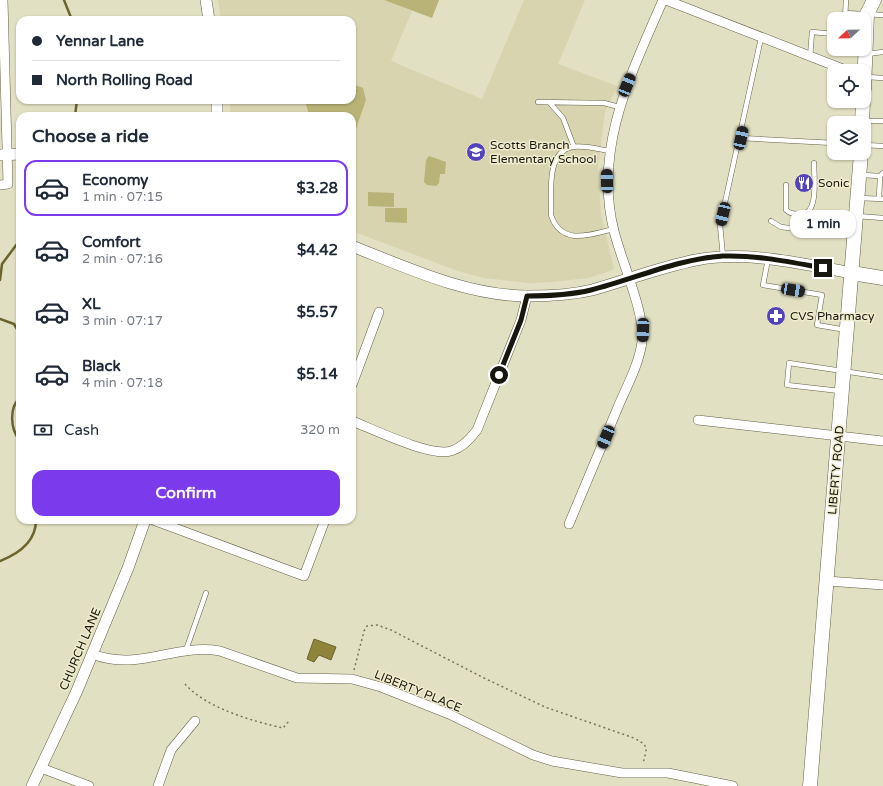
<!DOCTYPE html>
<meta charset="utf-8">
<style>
body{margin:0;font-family:"Varela Round",sans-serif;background:#f2f2f3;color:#1f2937;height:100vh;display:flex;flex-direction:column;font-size:15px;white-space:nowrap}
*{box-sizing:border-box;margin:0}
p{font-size:13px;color:#747a83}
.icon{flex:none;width:22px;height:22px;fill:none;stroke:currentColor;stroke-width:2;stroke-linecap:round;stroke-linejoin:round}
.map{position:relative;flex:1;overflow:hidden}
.panel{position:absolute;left:16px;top:112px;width:340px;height:412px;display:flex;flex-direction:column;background:#fff;border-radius:12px;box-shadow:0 1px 3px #0004}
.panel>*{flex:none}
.banner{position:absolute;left:16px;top:16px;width:340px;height:88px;border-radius:12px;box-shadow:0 1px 3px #0004;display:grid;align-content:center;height:88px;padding:0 16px;background:#fff}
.needle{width:26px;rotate:248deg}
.fabs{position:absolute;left:827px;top:12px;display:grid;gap:8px}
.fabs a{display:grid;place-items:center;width:44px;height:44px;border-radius:8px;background:#fff;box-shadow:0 1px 3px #0004;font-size:20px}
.end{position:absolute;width:18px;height:18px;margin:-9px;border:5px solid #18170d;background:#fff;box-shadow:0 0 0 2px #fff}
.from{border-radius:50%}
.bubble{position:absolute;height:28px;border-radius:12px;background:#fff;box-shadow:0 1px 3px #0004;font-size:13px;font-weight:700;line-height:28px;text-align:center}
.car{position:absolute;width:12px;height:24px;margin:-12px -6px;border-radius:5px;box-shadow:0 0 3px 1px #0007;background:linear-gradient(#222 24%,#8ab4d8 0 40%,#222 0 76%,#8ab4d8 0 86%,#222 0)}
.banner b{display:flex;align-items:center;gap:14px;height:38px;font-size:15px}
.banner b+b{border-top:1px solid #e0e1e3}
.banner i{width:10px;height:10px;background:#1f2937}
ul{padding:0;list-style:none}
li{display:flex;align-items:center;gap:12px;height:56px;margin:0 8px 6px;padding:0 8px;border:2px solid transparent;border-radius:12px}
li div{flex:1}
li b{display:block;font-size:15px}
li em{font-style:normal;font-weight:700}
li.current{border-color:#7c3aed}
li>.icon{width:36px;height:36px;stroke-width:1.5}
h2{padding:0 16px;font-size:18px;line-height:48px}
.pay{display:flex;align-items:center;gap:10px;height:44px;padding:0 16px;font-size:15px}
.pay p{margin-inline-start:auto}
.action{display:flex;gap:8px;margin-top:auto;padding:8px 16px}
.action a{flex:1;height:46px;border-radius:12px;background:#7c3aed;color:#fff;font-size:16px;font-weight:700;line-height:46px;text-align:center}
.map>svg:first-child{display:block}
.built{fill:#d8d4b0}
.green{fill:#b9b378}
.water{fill:#8e853a;stroke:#6b642c}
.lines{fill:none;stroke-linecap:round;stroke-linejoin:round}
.stream{stroke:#6b642c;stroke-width:2.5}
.service-casing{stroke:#636047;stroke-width:5.5}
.minor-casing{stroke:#636047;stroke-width:10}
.tertiary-casing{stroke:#636047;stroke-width:12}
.primary-casing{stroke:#636047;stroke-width:15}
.path{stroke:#757460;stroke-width:1.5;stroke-dasharray:2 3;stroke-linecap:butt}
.service{stroke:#fff;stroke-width:4.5}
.minor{stroke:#fff;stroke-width:9}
.tertiary{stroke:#fff;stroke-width:11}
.primary{stroke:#fff;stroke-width:14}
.route{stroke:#18170d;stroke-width:5}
.labels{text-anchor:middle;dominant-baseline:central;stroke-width:3;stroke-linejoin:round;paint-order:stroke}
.poi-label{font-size:12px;fill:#18170d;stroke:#f0edcf;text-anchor:start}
.street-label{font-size:12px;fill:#18170d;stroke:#f0edcf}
</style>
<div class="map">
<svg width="883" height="786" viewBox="0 0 883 786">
<rect width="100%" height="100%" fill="#e2e0c2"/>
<path class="built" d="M 218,0 L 384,0 L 412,11 L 391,61 L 482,99 L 524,0 L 585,0 L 558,64 L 617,86 L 605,112 L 598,168 L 601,215 L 614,268 L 613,270 L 588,278 L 553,282 L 528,283 L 484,278 L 458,271 L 352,231 L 352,116 L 230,116 L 230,100 L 352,100 L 352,20 L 221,20 Z"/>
<path class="green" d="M 384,0 L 439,0 L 432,18 Z
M 352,84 L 363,88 L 366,100 L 352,140 L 352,116 L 309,116 L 305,100 L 352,100 Z
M 429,156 L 446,162 L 445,174 L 440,174 L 439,183 L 436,186 L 427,185 L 424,182 L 426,160 Z
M 368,192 L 394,193 L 394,207 L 368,206 Z
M 385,208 L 407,208 L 407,223 L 385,222 Z"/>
<path class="water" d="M 314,639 L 336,647 L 331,660 L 319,655 L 314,662 L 307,659 Z"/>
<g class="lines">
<path class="stream" d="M 64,0 L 72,20
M 75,116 L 77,100
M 0,280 L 2,264 L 20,240
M 0,319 L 14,324 L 20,334
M 20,398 C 9,407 10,430 20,440
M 0,561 C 18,554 36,542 36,520"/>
<defs>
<path id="service" d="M 845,13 L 883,15
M 845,19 L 846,0
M 867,54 L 883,52
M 810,57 L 812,32 L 834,34
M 867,77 L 883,78
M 538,102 L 604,103 L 619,107
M 549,102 L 563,118 L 574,147
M 864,121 L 883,121
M 741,138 L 834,143
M 864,145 L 883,146
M 609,151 C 598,149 584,145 572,147 C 545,153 552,195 551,215 C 561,246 590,235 613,229
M 862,175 L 880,176
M 786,185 L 786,210 C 790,214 795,214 801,214 C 819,215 814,175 814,163
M 859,198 L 883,199
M 879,199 L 880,176 L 883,173
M 857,216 L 883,218
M 771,221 L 781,227 L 827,233
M 723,256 L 720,225 L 761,38
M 768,259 L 763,285 L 822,295 L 817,325 L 846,330
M 840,391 L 787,385 L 789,363 L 883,377
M 186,650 L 206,593"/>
<path id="minor" d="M 666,0 L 848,71
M 0,185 L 8,184 L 3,0
M 352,385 L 379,312
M 698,420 L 883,441
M 352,421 C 375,430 430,457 451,451 C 462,448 471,438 477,430 L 521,320 L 527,296
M 153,520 L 304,576 L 325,520
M 569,524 C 585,485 602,446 618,407 C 627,386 639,364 642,342 C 646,315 621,260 614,231 C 593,149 631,74 663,0
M 827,581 L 883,585
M 92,654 C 139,672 174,643 220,651 L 297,678 L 352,679 L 381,687 L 449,714 L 533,755 L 552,761 L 622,773 L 668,773 L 733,786
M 41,768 L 89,786
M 158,786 L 171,750 L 195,721"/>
<path id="tertiary" d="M 206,0 L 209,20
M 217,100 L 217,116
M 0,155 L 20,154
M 352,246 C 408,268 467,296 529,296 C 550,296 571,295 592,290 C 627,280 661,267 696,260 C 749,250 801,264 852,273
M 32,786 L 76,693 L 128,568 L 145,520"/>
<path id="primary" d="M 864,89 L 867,14 L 874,0
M 862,123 L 863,101
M 852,273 L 883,278
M 810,786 L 861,153"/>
</defs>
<use href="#service" class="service-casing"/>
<use href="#minor" class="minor-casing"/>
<use href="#tertiary" class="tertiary-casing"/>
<use href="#primary" class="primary-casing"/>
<path class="path" d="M 354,670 L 364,631 L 367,626 L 377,625 L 391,630 L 484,678 L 545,707 L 634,738 C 651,747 646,748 643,764
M 185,684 C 206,708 252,721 283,728 L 289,721"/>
<use href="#service" class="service"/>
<use href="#minor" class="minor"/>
<use href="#tertiary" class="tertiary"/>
<use href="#primary" class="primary"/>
</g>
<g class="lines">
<path class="route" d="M 499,375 L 521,320 L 527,296 C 549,296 570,295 591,290 C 635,279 677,259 723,256 C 757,255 790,262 823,268"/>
</g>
<defs>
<symbol id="school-disc" viewBox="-11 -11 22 22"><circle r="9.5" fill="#5243ba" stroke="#f0edcf"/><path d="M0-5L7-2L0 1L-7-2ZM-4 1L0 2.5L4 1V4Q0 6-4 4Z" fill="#fff"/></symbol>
<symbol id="restaurant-disc" viewBox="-11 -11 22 22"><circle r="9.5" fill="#5243ba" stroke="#f0edcf"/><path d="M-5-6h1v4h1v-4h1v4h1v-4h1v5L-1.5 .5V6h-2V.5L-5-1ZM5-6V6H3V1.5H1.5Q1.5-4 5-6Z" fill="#fff"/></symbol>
<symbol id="pharmacy-disc" viewBox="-11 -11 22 22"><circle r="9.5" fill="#5243ba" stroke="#f0edcf"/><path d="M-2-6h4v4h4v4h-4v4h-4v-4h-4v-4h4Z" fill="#fff"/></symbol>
</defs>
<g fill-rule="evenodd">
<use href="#school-disc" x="465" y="141" width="22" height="22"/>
<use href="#restaurant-disc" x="793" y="172" width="22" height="22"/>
<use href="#pharmacy-disc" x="765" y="305" width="22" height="22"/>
</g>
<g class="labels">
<g class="poi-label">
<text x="490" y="145">Scotts Branch<tspan x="490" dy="14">Elementary School</tspan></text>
<text x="818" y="183">Sonic</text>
<text x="790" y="316">CVS Pharmacy</text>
</g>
<g class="street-label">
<text transform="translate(836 470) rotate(-85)">LIBERTY ROAD</text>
<text transform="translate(80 649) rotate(-67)">CHURCH LANE</text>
<text transform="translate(418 691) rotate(22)">LIBERTY PLACE</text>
</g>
</g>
</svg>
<div class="fabs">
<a><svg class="needle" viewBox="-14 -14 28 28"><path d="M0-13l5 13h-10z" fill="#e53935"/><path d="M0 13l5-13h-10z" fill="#747a83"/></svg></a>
<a><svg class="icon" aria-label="locate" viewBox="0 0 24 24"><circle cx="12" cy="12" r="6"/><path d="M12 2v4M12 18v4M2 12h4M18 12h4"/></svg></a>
<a><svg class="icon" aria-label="layers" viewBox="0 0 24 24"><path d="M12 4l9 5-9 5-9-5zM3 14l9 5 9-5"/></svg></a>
</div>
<i class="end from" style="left:499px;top:375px"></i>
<i class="end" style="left:823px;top:268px"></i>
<div class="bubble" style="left:790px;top:210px;width:66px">1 min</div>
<i class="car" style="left:627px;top:85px;rotate:22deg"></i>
<i class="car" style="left:741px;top:138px;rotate:12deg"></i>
<i class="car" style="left:607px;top:181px;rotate:359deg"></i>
<i class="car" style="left:723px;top:214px;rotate:193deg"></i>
<i class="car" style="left:793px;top:290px;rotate:99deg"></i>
<i class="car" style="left:643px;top:330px;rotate:182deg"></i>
<i class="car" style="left:606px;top:437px;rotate:203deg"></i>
<div class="banner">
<b><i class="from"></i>Yennar Lane</b>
<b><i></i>North Rolling Road</b>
</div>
<section class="panel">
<h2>Choose a ride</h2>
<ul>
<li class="current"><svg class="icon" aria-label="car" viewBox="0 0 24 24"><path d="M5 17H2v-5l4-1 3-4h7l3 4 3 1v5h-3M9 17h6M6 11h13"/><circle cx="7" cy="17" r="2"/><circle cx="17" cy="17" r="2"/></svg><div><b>Economy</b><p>1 min · 07:15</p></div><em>$3.28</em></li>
<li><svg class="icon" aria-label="car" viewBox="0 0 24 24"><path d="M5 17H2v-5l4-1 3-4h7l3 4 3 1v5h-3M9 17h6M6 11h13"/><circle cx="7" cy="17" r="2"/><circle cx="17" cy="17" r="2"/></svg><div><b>Comfort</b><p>2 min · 07:16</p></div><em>$4.42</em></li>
<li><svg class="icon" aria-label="car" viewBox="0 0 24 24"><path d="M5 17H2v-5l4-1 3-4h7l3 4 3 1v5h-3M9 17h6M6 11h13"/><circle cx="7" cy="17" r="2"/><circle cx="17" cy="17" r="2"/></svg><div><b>XL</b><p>3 min · 07:17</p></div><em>$5.57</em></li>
<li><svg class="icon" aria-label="car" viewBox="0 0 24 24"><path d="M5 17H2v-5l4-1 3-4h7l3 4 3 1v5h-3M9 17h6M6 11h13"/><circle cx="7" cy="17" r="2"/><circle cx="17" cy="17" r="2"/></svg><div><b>Black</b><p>4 min · 07:18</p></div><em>$5.14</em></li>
</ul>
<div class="pay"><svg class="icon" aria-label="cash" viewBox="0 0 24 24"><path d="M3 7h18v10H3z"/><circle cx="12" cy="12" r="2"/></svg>Cash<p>320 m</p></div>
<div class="action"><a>Confirm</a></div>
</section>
</div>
